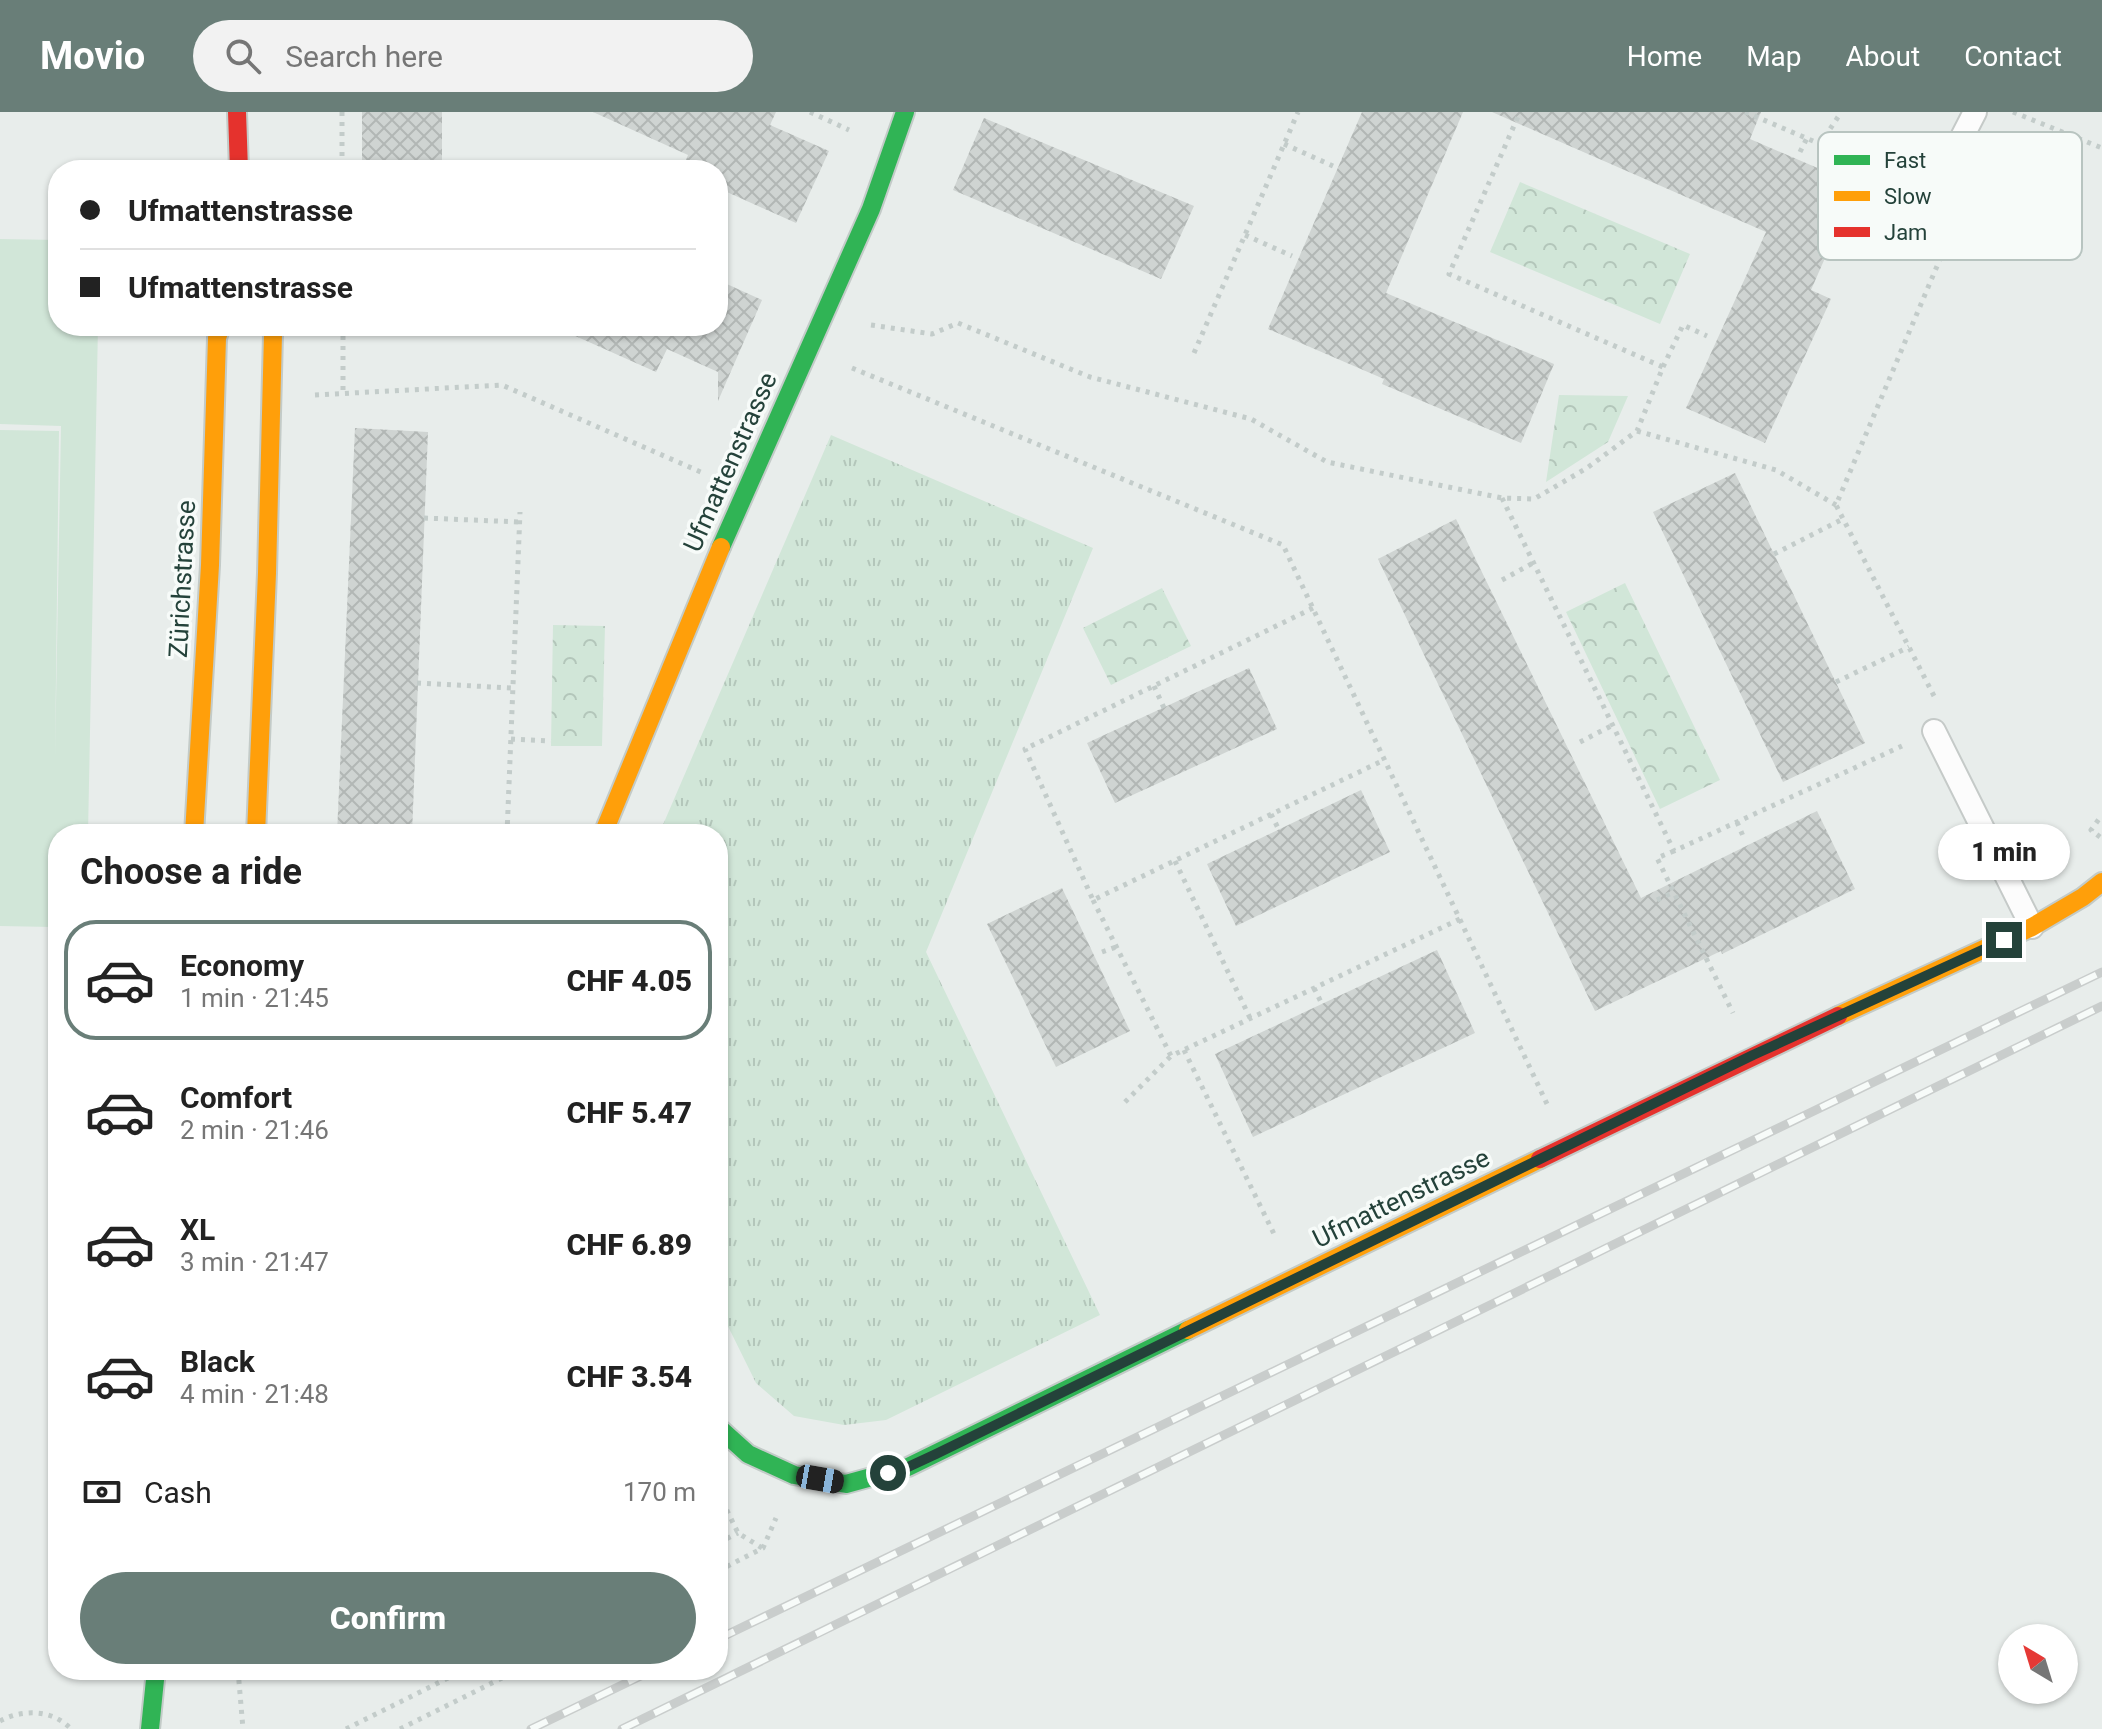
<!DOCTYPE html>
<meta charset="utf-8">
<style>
body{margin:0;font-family:Roboto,sans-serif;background:#f2f2f2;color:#222;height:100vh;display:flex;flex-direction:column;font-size:30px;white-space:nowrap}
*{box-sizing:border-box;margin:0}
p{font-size:26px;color:#767676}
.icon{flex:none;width:44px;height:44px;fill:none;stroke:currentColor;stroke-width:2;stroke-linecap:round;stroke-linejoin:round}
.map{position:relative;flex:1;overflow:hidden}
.panel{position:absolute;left:48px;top:712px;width:680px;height:856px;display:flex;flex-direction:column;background:#fff;border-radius:32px;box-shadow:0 2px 6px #0004}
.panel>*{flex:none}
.top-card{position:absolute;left:48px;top:48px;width:680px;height:176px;border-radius:32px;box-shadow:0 2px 6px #0004;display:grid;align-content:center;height:176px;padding:0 32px;background:#fff}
.needle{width:52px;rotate:322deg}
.controls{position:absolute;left:1998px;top:1512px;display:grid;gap:16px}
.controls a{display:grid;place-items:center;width:80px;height:80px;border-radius:50%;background:#fff;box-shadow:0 2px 6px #0004;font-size:40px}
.end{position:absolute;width:36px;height:36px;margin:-18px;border:10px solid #24423a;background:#fff;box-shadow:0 0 0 4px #fff}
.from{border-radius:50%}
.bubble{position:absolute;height:56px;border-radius:28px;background:#fff;box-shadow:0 2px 6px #0004;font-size:26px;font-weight:800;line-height:56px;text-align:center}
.car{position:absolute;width:24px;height:48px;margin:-24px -12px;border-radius:10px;box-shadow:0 0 6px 2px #0007;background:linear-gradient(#222 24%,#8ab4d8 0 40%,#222 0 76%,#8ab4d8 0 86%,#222 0)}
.top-card b{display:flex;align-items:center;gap:28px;height:76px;font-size:30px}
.top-card b+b{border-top:2px solid #e0e0e0}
.top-card i{width:20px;height:20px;background:#222}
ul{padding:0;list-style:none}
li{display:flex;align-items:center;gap:24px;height:120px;margin:0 16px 12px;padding:0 16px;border:4px solid transparent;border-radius:32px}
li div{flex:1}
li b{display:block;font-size:30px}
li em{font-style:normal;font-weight:800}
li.active{border-color:#697e78}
li>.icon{width:72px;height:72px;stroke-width:1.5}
h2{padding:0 32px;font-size:36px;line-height:96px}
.pay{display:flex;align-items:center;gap:20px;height:88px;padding:0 32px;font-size:30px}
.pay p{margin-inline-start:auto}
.primary-button{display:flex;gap:16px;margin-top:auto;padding:16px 32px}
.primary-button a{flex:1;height:92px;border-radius:48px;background:#697e78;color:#fff;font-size:32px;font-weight:800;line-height:92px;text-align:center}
header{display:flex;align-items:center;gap:48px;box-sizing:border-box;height:112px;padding:0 40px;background:#697e78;color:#fff}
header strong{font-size:38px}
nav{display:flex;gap:44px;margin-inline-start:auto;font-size:28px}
.search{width:560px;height:72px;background:#f2f2f2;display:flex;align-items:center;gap:20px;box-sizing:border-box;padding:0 28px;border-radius:44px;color:#767676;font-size:30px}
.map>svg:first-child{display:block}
.grass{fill:url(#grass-tufts)}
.forest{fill:url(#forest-crowns)}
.pitch{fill:#d1e6d8}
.building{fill:url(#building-cross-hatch)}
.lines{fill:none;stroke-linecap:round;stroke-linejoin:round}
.lane-casing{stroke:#c5cac8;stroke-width:26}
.fast-casing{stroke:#c3cbc8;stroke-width:22}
.slow-casing{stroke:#c3cbc8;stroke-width:22}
.jam-casing{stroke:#c3cbc8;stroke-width:22}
.path{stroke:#c3ccca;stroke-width:5;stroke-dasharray:4 6;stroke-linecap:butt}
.lane{stroke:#fcfcfc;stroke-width:22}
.fast{stroke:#30b455;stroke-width:18}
.slow{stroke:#ff9f0a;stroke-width:18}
.jam{stroke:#e5322d;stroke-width:18}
.rail-casing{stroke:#c9cdcc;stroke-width:9}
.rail{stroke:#f7fbf9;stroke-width:6;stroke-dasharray:18;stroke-linecap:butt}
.route{stroke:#24423a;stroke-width:10}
.labels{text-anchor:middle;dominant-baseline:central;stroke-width:7;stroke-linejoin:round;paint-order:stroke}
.street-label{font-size:26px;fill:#24423a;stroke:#f7fbf9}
.key{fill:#f7fbf9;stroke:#b8c4c0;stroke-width:2}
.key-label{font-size:22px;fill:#24423a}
</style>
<header>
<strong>Movio</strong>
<div class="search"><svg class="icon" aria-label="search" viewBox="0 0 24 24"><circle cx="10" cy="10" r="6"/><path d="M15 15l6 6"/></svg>Search here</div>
<nav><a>Home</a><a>Map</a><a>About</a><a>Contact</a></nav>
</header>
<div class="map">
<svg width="2102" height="1617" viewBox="0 0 2102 1617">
<defs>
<pattern id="grass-tufts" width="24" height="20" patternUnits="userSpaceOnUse" patternTransform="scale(2)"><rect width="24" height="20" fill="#d1e6d8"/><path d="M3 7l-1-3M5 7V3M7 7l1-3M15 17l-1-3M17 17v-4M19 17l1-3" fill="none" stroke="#b3c6ba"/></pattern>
<pattern id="forest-crowns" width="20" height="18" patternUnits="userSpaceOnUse" patternTransform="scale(2)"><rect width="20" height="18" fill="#d1e6d8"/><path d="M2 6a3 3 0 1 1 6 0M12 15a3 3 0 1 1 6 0" fill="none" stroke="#b3c6ba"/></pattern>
<pattern id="building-cross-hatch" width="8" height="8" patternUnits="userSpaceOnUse" patternTransform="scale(2)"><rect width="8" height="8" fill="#cfd4d2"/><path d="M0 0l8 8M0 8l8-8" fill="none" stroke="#b2b7b5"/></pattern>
</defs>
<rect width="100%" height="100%" fill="#e8edeb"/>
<path class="grass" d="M 831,323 L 1093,436 L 926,840 L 1100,1203 L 886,1308 L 844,1313 L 794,1304 L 756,1271 L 718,1194 L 718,722 L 659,722 Z"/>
<path class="forest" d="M 1520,70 L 1690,142 L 1660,212 L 1490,140 Z
M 1559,283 L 1628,284 L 1608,330 L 1546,370 Z
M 1625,471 L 1720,668 L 1660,697 L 1566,500 Z
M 1162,476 L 1191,534 L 1111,573 L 1083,516 Z
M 553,513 L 605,514 L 602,634 L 551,634 Z"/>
<path class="pitch" d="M 0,127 L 58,128 L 58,214 L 98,214 L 88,722 L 58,722 L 58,840 L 52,840 L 52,815 L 0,814 L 0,318 L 59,319 L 55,647 L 61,314 L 0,312 Z"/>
<path class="building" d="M 362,0 L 442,0 L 442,58 L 362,58 Z
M 593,0 L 776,0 L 770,13 L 829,39 L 796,111 L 718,76 L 718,58 L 682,58 L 688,43 Z
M 1362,0 L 1463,0 L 1386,181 L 1554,252 L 1521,331 L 1382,272 L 1384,267 L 1268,217 Z
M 1492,0 L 1761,0 L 1750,27 L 1857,73 L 1811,178 L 1831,187 L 1765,331 L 1686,296 L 1766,120 Z
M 984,6 L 1194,94 L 1161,167 L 953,78 Z
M 718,168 L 762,188 L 718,289 L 718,260 L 667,237 L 656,260 L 553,214 L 718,214 Z
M 355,316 L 428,320 L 412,722 L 337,722 Z
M 1735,361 L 1865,631 L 1783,670 L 1653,400 Z
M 1456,407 L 1641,786 L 1817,699 L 1855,777 L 1722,842 L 1721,839 L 1595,899 L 1378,447 Z
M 1249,556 L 1277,617 L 1115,691 L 1087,631 Z
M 1361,678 L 1390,740 L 1236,814 L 1207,752 Z
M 1062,776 L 1130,919 L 1056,955 L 987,812 Z
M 1437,838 L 1475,921 L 1253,1025 L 1215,942 Z"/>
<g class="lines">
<defs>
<path id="lane" d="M 1959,31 L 1975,0
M 1934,619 L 2032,815"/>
<path id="fast" d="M 721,435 L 871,97 L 905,0
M 718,1315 L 748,1342 L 794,1363 L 846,1372 L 908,1355 L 1188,1218
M 150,1617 L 156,1558"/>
<path id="slow" d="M 194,722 L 210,453 L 217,226 L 221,214
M 256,722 L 267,461 L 273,222 L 269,214
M 603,722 L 721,435
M 1838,904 L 2032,815 L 2083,785 L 2102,770
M 1188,1218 L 1540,1047"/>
<path id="jam" d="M 237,0 L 239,58
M 1540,1047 L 1838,904"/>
</defs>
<use href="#lane" class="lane-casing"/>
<use href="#fast" class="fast-casing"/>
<use href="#slow" class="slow-casing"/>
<use href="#jam" class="jam-casing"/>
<path class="path" d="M 342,0 L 342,58
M 810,0 L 849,18
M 1745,0 L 1820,32 L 1840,2
M 2013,0 L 2102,36
M 1284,32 L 1333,54
M 1800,40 L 1807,26
M 1245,123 L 1292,144
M 871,213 L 932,222 L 958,211 L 1090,265 L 1251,307 L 1327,350 L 1502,386 L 1534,387 L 1587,356 L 1637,319 L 1663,255 L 1449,162 L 1520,0
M 343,214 L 343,280
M 1194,241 L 1298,0
M 1663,255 L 1683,213 L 1707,224
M 852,256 L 1283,433 L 1548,994
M 315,283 L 502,273 L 703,361
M 1637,319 L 1776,358 L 1836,393
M 1502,386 L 1674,739 L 1902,634
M 424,406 L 520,410
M 1774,442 L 1843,407
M 1502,468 L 1533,451
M 1313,496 L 1025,637 L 1093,788 L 1384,648
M 1836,570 L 1909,535
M 417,571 L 512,576
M 1154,574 L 1164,596
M 1934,584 L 1836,393 L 1976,62
M 511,627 L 551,629
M 1580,630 L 1613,613
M 1271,702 L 1279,718
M 1737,710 L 1743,724
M 507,722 L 520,400
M 2100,725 L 2091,718 L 2102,703
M 1674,739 L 1657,746 L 1733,901
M 1175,749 L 1250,906
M 1093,788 L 1171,944 L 1460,807
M 1657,788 L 1674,780
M 1102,840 L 1116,835
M 1314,876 L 1322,892
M 1184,938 L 1275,1124
M 1125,990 L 1171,944
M 718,1380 L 738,1421 L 762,1436
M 718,1431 L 738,1421
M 718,1459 L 763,1436 L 776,1406
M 238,1558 L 243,1617
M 0,1609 C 23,1597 52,1597 71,1617
M 346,1617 L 464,1558
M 400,1617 L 518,1558"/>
<use href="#lane" class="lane"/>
<use href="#fast" class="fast"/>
<use href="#slow" class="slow"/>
<use href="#jam" class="jam"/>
<defs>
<path id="rail" d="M 718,1527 L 2102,860
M 531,1617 L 653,1558
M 622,1617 L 2102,894"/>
</defs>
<use href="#rail" class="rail-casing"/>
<use href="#rail" class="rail"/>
</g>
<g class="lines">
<path class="route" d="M 888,1361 L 908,1355 L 936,1342 L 1753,943 L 2004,828"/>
</g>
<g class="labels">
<g class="street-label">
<text transform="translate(730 350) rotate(-66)">Ufmattenstrasse</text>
<text transform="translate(182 467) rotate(-87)">Zürichstrasse</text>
<text transform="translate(1401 1086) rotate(-26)">Ufmattenstrasse</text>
</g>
</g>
<rect x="1818" y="20" width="264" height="128" rx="12" class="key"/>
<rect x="1834" y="43" width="36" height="10" fill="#30b455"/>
<rect x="1834" y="79" width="36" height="10" fill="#ff9f0a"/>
<rect x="1834" y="115" width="36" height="10" fill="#e5322d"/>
<g class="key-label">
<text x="1884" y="56">Fast</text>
<text x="1884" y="92">Slow</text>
<text x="1884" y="128">Jam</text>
</g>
</svg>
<div class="controls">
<a><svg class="needle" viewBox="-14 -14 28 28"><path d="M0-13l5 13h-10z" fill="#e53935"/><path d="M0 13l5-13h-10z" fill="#767676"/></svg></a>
</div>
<i class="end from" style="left:888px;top:1361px"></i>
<i class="end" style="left:2004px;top:828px"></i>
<div class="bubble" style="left:1938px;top:712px;width:132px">1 min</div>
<i class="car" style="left:820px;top:1367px;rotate:100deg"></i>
<div class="top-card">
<b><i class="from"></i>Ufmattenstrasse</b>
<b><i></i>Ufmattenstrasse</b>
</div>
<section class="panel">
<h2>Choose a ride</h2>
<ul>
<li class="active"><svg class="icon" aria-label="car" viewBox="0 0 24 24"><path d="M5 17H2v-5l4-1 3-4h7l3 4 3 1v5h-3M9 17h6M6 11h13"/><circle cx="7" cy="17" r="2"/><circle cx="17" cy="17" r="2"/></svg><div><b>Economy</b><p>1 min · 21:45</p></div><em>CHF 4.05</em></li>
<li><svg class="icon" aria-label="car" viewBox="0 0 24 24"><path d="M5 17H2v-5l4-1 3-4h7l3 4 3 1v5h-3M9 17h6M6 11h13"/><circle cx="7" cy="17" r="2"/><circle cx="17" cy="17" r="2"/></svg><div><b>Comfort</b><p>2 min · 21:46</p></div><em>CHF 5.47</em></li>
<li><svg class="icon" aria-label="car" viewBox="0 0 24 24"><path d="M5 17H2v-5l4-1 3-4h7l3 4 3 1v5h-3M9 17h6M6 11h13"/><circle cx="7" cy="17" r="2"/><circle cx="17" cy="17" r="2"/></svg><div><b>XL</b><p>3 min · 21:47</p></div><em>CHF 6.89</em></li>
<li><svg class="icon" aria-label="car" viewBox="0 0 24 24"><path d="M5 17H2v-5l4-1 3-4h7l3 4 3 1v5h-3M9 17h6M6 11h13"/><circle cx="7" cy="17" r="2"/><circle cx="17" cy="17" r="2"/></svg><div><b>Black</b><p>4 min · 21:48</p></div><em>CHF 3.54</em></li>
</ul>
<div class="pay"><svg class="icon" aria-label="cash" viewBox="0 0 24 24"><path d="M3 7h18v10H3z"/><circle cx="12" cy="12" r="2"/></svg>Cash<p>170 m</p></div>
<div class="primary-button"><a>Confirm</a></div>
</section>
</div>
